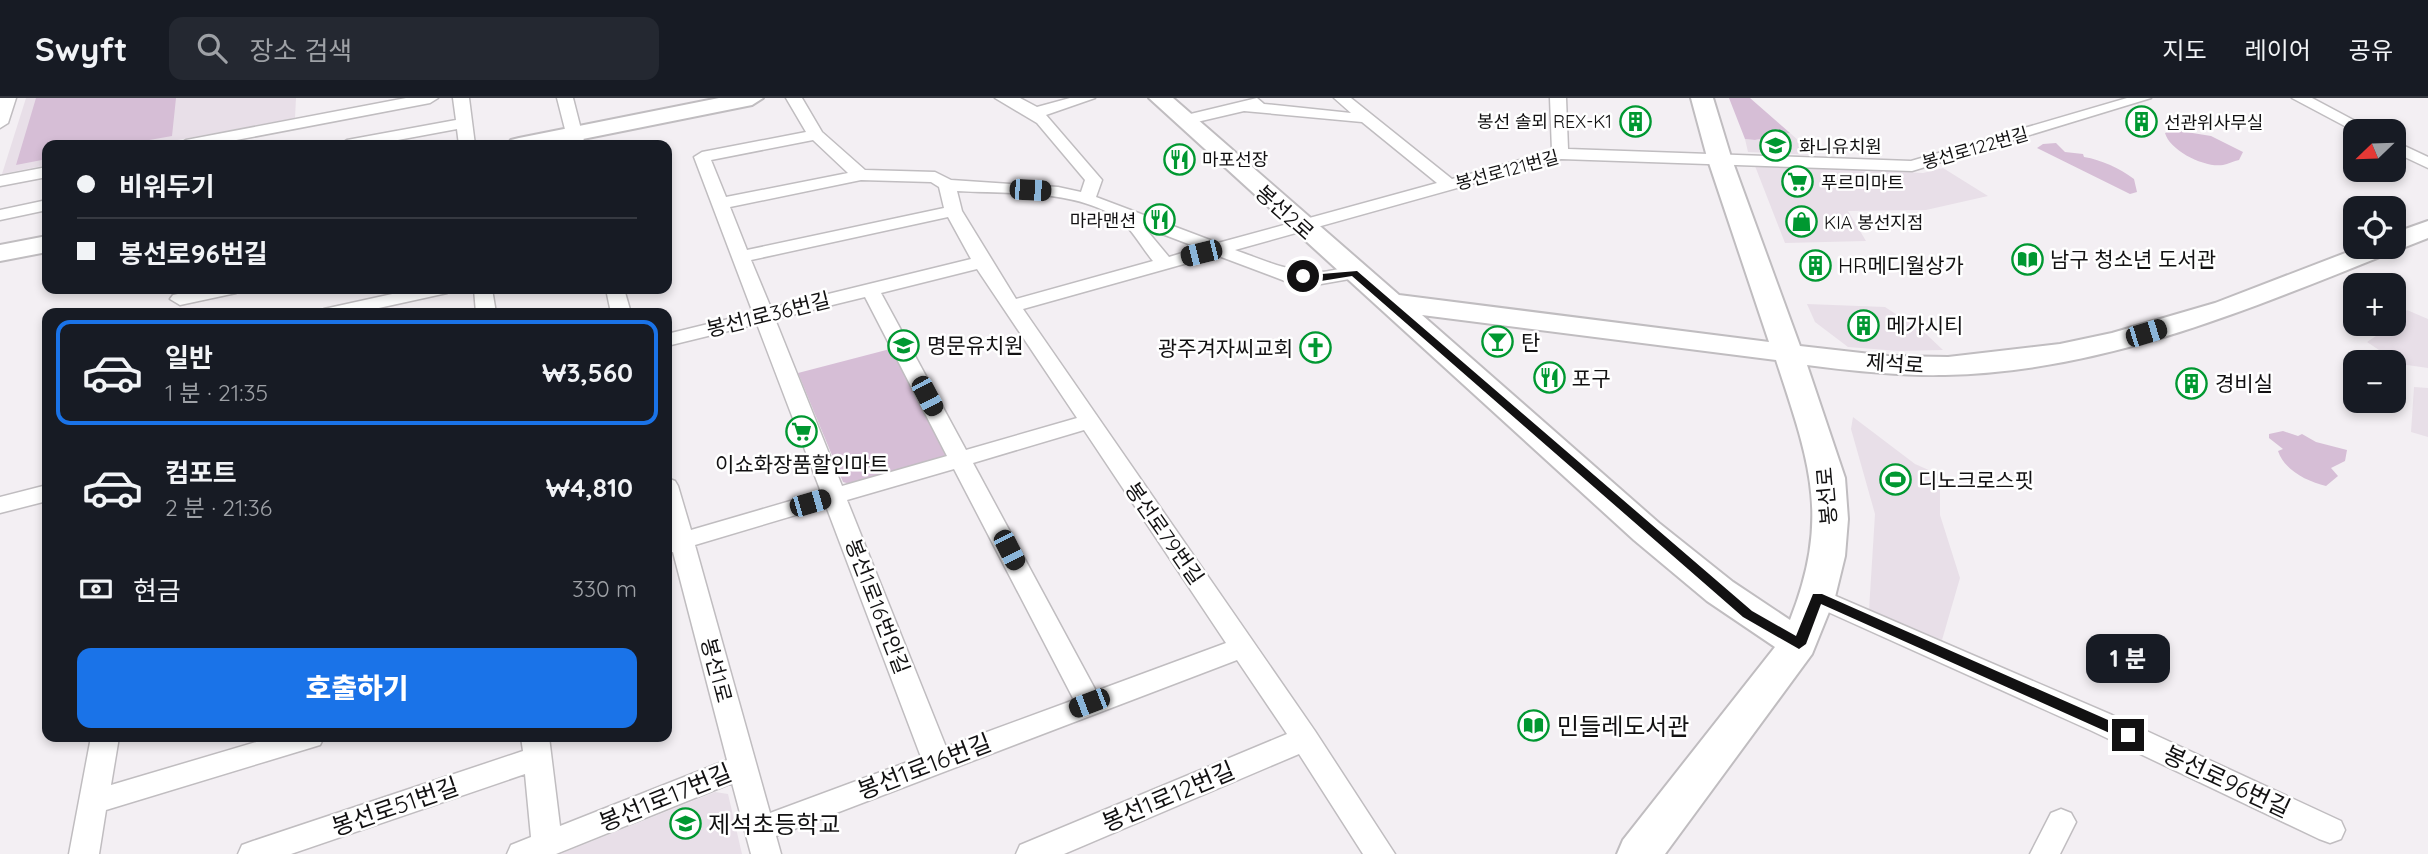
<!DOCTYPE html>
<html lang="ko">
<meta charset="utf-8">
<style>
body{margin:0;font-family:Quicksand,"Noto Sans KR",sans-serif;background:#242831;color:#f1f3f6;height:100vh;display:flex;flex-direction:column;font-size:26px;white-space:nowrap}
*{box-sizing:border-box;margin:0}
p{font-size:23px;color:#9ea1a6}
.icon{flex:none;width:38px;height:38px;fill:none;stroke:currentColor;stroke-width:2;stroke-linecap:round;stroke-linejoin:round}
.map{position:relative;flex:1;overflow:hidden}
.sheet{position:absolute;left:42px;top:210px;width:630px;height:434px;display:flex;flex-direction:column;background:#171b24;border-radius:14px;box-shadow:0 4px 10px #0003}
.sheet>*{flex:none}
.banner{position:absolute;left:42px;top:42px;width:630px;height:154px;border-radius:14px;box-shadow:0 4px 10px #0003;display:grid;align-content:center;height:154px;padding:0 35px;background:#171b24}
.needle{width:46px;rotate:247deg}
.fabs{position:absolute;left:2343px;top:21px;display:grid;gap:14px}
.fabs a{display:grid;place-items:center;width:63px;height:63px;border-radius:14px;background:#171b24;box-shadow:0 4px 10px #0003;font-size:35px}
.end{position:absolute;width:32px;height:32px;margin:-16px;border:9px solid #121112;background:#fff;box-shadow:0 0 0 4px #fff}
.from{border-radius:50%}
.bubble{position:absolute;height:49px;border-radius:14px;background:#171b24;box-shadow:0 4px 10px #0003;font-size:23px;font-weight:800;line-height:49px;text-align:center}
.car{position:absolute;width:21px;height:42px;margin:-21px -10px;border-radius:9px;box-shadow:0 0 5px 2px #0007;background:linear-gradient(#222 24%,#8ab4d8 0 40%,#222 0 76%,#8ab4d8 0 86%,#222 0)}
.banner b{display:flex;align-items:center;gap:24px;height:66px;font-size:26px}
.banner b+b{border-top:2px solid #363941}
.banner i{width:18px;height:18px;background:#f1f3f6}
ul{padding:12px 0 0;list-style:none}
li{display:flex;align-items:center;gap:21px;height:105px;margin:0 14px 10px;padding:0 21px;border:4px solid transparent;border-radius:14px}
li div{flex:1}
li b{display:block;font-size:26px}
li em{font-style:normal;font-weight:800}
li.selected{border-color:#1a73e8}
li>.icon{width:63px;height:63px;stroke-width:1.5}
.pay{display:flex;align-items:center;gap:18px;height:77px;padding:0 35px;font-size:26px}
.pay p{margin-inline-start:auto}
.cta{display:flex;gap:14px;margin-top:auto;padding:14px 35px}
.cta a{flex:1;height:80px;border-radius:14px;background:#1a73e8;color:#fff;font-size:28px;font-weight:800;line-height:80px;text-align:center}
header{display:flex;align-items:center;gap:42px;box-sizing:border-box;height:98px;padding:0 35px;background:#171b24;border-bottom:2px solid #363941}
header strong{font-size:33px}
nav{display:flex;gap:38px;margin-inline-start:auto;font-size:24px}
.search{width:490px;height:63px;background:#242831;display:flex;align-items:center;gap:18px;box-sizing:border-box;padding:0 24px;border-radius:14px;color:#9ea1a6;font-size:26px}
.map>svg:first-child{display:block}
.built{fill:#e8dfe8}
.green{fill:#d6bed6}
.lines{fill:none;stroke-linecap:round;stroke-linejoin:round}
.street-casing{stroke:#c0bdc0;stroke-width:3}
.secondary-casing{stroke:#c0bdc0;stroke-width:4}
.street{fill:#fff;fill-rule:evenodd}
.secondary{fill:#fff;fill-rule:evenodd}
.route{fill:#121112}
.labels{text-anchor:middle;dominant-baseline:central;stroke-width:5;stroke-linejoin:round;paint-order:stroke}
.far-poi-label{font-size:18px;fill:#121112;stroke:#fff;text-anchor:start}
.far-street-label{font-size:18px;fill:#121112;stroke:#fff}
.street-label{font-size:21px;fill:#121112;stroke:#fff}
.poi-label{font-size:21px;fill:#121112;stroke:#fff;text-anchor:start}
.near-poi-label{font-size:24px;fill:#121112;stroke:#fff;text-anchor:start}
.near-street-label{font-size:24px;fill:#121112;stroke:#fff}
</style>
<header>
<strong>Swyft</strong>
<div class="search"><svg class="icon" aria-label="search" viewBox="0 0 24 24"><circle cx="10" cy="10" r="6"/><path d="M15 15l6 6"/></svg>장소 검색</div>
<nav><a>지도</a><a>레이어</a><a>공유</a></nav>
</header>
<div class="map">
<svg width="2428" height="756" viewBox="0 0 2428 756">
<rect width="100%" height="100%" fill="#f3eff3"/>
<path class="built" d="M 26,0 L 296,0 L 295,20 L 151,47 L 47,47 L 47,67 L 2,76 Z
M 1790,35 L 1815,57 L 1748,54 L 1745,41 L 1755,42 Z
M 1759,66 L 1923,75 L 1943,70 L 1988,98 L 1926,112 L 1848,113 L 1866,143 L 1785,145 L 1755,68 Z
M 1807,206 L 1885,209 L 1925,235 L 1943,252 L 1899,253 L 1848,249 L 1815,224 Z
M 2407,212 L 2428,221 L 2428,270 L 2400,266 L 2367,244 L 2394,226 Z
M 2414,289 L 2428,290 L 2428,339 L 2411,334 Z
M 1853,319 L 1915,366 L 1940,377 L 1940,417 L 1960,480 L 1942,542 L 1869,512 L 1875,416 L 1851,331 Z
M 715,694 L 728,696 L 742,756 L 560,756 Z"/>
<path class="green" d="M 36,0 L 176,0 L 172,38 L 121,47 L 47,47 L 47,61 L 16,67 Z
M 1729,0 L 1750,0 L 1790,35 L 1755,42 L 1745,41 Z
M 2174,32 L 2211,38 L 2243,54 L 2239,62 C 2234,63 2228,66 2223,67 C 2205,70 2170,53 2165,35 Z
M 2056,45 L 2065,54 L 2083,56 L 2084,59 C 2102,62 2119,70 2134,81 L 2137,94 L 2130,96 L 2037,50 L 2043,46 Z
M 894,250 L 950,359 L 853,387 L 843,384 L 798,275 Z
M 2283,333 L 2298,338 L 2302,336 L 2316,344 L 2347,352 L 2345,363 L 2331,370 L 2338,378 L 2326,388 C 2307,383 2285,373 2278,353 L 2283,351 L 2269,340 L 2269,336 Z"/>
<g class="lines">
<defs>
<path id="street" d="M 0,0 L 16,0 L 8,25 L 0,30 Z
M 406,0 L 438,0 L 430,5 L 210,47 L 178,47 L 186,42 Z
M 453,0 L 469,0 L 475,47 L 459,47 L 457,31 L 371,47 L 339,47 L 347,42 L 456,22 Z
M 557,0 L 573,0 L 585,47 L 569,47 Z
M 786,0 L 802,0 L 822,34 L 865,72 L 935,74 L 951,82 L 1058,89 L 1081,94 L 1085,82 L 1037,25 L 995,0 L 1020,0 L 1037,9 L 1070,0 L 1095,0 L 1046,17 L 1102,82 L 1096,99 L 1218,145 L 1437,85 L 1362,24 L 1244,13 L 1184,27 L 1176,22 L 1178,19 L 1257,0 L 1264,6 L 1351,15 L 1334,0 L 1351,0 L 1452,81 L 1552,53 L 1550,0 L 1566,0 L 1568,51 L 1911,63 L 2127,0 L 2151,0 L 1912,73 L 1561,61 L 1235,152 C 1263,162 1291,175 1321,174 C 1334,174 1354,164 1363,175 L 1361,179 L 1321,186 L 1285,183 L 1216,157 L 1023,211 L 1315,633 L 1395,756 L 1363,756 L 1299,656 L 1064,756 L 1016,756 L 1020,747 L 1287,636 L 1237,562 L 776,738 L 781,756 L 751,756 L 732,685 L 556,756 L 507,756 L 511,747 L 531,739 L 525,676 L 291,756 L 238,756 L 242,747 L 253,743 L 523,653 L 521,639 L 549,639 L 560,728 L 727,662 L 673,454 L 667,455 L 667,380 L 675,383 L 678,388 L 691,432 L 821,394 L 757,226 L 667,248 L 667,236 L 753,215 L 694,59 L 702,54 L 806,34 ZM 813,42 L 848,75 L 726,99 L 711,62 ZM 861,82 L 931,84 L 939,89 L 944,110 L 747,152 L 730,109 ZM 957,93 C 1008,96 1069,91 1115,118 C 1129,126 1142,150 1153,163 L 1016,201 L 962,113 ZM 948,119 L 971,161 L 771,210 L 751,162 ZM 1144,129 L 1199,150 L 1169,159 ZM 977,171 L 1077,320 L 966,352 L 881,195 ZM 865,199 L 947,358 L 842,388 L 775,221 ZM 1084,332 L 1226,545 L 1096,593 L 973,365 ZM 954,371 L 1074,602 L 946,649 L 847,402 ZM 826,408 L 921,659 L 770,715 L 695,447 Z
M 2292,0 L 2312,0 L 2374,33 L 2356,34 Z
M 2394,43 L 2428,59 L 2428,70 L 2394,54 Z
M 47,69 L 47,79 L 0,88 L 0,78 Z
M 47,102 L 47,112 L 0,122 L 0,112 Z
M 202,191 L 239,191 L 236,195 L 180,207 L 170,201 L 173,197 Z
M 415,191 L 450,191 L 447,195 L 356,215 L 321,215 L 324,211 Z
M 474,191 L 492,191 L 496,215 L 476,215 Z
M 606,191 L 624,191 L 631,215 L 611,215 Z
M 47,387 L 47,403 L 0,415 L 0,399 Z
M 1817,490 L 2112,617 L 2341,723 L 2345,732 L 2341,741 L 2330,745 L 2319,741 L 2092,633 L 1808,505 L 1804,499 L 1808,493 Z
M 91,639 L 119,639 L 111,687 L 273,639 L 324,639 L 320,647 L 106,712 L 99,756 L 69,756 Z
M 2061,711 L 2071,715 L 2076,724 L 2060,756 L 2030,756 L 2051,715 Z"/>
<path id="secondary" d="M 719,0 L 763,0 L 752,7 L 553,47 L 507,47 L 511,42 L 519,40 Z
M 1149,0 L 1173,0 L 1399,197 L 1769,244 L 1707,59 L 1691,0 L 1713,0 L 1731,59 L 1800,248 L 1888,258 L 1948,259 L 2060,246 L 2112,235 L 2215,205 L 2361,149 L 2394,149 L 2394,135 L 2428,123 L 2428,140 C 2273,200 2116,274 1945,277 C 1899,278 1853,273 1807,267 L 1845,380 L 1848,421 L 1845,458 L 1835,499 L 1812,556 L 1665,756 L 1617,756 L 1623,742 L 1775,549 L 1707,503 L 1634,442 ZM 1422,217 L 1776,262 C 1809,363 1831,418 1790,522 L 1733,484 L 1659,425 Z
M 47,138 L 47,154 L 0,163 L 0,147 Z"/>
</defs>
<use href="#street" class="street-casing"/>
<use href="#secondary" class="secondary-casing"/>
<use href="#street" class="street"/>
<use href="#secondary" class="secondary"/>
</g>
<path class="route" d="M 1357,173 L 1752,513 L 1796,538 L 1813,496 L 1822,496 L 2133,633 L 2133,641 L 2123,641 L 1821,506 L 1806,546 L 1799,551 L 1743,519 L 1352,178 L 1321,183 L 1298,178 Z"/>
<defs>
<symbol id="building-ring" viewBox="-11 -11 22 22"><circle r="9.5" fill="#fff" stroke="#009831" stroke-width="1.5"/><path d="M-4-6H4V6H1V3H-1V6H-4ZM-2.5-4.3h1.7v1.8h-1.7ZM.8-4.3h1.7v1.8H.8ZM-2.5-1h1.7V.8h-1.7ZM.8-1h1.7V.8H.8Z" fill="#009831"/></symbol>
<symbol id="school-ring" viewBox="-11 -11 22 22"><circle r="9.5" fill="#fff" stroke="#009831" stroke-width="1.5"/><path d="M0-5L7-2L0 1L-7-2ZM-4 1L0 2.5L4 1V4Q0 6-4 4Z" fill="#009831"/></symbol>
<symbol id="restaurant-ring" viewBox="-11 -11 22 22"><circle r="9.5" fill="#fff" stroke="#009831" stroke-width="1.5"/><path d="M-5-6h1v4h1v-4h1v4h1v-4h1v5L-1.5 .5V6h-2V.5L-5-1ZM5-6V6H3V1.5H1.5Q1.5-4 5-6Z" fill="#009831"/></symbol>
<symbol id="supermarket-ring" viewBox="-11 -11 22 22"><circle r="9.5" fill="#fff" stroke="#009831" stroke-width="1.5"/><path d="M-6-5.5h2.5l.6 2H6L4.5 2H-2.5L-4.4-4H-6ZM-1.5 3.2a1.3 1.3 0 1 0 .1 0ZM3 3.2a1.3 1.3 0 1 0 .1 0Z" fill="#009831"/></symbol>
<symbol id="shop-ring" viewBox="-11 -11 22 22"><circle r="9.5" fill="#fff" stroke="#009831" stroke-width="1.5"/><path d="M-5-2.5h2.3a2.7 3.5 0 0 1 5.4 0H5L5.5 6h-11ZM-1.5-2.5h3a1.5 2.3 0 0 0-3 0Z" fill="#009831"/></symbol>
<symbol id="library-ring" viewBox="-11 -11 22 22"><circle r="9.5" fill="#fff" stroke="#009831" stroke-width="1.5"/><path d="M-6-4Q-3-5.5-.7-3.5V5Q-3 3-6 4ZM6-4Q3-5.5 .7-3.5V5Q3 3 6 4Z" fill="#009831"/></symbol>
<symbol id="bar-ring" viewBox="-11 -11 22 22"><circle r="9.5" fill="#fff" stroke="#009831" stroke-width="1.5"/><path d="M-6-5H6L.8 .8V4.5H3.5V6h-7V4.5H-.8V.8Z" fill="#009831"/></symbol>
<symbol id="church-ring" viewBox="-11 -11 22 22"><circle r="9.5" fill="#fff" stroke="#009831" stroke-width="1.5"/><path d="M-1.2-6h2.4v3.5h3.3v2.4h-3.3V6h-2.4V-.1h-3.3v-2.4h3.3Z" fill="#009831"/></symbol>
<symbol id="stadium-ring" viewBox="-11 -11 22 22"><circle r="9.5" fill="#fff" stroke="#009831" stroke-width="1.5"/><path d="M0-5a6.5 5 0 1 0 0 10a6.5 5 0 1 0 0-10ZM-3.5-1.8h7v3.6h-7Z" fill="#009831"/></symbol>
</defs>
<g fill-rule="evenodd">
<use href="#building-ring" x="1618" y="6" width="35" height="35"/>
<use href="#building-ring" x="2124" y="6" width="35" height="35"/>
<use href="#school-ring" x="1758" y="30" width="35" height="35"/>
<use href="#restaurant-ring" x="1162" y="44" width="35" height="35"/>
<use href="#supermarket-ring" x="1780" y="66" width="35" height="35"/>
<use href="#restaurant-ring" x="1142" y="104" width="35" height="35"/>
<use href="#shop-ring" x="1784" y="106" width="35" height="35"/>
<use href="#library-ring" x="2010" y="144" width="35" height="35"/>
<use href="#building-ring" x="1798" y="150" width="35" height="35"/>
<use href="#building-ring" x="1846" y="210" width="35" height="35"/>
<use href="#bar-ring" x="1480" y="226" width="35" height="35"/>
<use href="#school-ring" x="886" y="230" width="35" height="35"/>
<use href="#church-ring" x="1298" y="232" width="35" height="35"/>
<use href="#restaurant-ring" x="1532" y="262" width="35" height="35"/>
<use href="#building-ring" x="2174" y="268" width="35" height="35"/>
<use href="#supermarket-ring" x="784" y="316" width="35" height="35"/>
<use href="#stadium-ring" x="1878" y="364" width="35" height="35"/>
<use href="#library-ring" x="1516" y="610" width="35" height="35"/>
<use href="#school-ring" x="668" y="708" width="35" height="35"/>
</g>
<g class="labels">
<g class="far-poi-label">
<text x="1612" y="23" text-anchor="end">봉선 솔뫼 REX-K1</text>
<text x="2164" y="24">선관위사무실</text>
<text x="1799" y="48">화니유치원</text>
<text x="1202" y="61">마포선장</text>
<text x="1821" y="84">푸르미마트</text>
<text x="1136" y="122" text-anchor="end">마라맨션</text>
<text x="1824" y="124">KIA 봉선지점</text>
</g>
<g class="far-street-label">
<text transform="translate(1975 50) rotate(-16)">봉선로122번길</text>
<text transform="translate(1507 72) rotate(-15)">봉선로121번길</text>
</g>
<g class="street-label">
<text transform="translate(1285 114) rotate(42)">봉선2로</text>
<text transform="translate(768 216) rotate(-14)">봉선1로36번길</text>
<text transform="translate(1895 265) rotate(4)">제석로</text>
<text transform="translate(1826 398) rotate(-95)">봉선로</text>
<text transform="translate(1165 435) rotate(55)">봉선로79번길</text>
<text transform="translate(878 508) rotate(69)">봉선1로16번안길</text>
<text transform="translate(717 572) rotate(75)">봉선1로</text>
</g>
<g class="poi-label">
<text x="2050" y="161">남구 청소년 도서관</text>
<text x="1838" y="167">HR메디월상가</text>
<text x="1886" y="227">메가시티</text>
<text x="1521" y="244">탄</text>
<text x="927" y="247">명문유치원</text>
<text x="1293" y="250" text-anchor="end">광주겨자씨교회</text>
<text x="1572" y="280">포구</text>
<text x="2215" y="285">경비실</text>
<text x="802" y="366" text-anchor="middle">이쇼화장품할인마트</text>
<text x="1918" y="382">디노크로스핏</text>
</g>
<g class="near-poi-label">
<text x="1557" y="628">민들레도서관</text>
<text x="708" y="726">제석초등학교</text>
</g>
<g class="near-street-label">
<text transform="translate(924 668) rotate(-21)">봉선1로16번길</text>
<text transform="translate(2227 683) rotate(25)">봉선로96번길</text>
<text transform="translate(1168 698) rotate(-23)">봉선1로12번길</text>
<text transform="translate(665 699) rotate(-22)">봉선1로17번길</text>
<text transform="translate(395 708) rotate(-19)">봉선로51번길</text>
</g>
</g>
</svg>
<div class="fabs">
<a><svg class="needle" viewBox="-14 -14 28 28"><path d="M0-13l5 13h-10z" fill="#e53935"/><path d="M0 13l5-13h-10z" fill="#9ea1a6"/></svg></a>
<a><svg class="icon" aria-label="locate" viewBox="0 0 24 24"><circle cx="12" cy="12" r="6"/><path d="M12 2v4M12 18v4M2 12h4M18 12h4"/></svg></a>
<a>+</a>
<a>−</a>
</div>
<i class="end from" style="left:1303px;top:178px"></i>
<i class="end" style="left:2128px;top:637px"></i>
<div class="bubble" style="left:2086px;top:536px;width:84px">1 분</div>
<i class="car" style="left:1030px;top:92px;rotate:93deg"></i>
<i class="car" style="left:1201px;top:155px;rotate:256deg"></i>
<i class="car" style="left:2146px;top:235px;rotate:73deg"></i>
<i class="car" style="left:927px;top:298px;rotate:152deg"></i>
<i class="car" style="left:810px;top:405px;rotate:74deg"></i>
<i class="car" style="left:1009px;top:452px;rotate:153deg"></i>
<i class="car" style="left:1089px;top:605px;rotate:249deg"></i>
<div class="banner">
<b><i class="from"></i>비워두기</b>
<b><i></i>봉선로96번길</b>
</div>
<section class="sheet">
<ul>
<li class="selected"><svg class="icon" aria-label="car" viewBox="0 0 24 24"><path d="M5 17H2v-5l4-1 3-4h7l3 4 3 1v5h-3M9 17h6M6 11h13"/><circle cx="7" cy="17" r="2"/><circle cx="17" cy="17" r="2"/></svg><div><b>일반</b><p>1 분 · 21:35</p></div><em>₩3,560</em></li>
<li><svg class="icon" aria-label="car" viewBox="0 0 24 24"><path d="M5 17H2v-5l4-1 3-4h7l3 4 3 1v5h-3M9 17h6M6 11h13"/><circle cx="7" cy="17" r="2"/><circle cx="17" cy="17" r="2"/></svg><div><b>컴포트</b><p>2 분 · 21:36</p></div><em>₩4,810</em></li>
</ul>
<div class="pay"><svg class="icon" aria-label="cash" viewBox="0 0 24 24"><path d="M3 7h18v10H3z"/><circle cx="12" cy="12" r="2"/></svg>현금<p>330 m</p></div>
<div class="cta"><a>호출하기</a></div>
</section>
</div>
